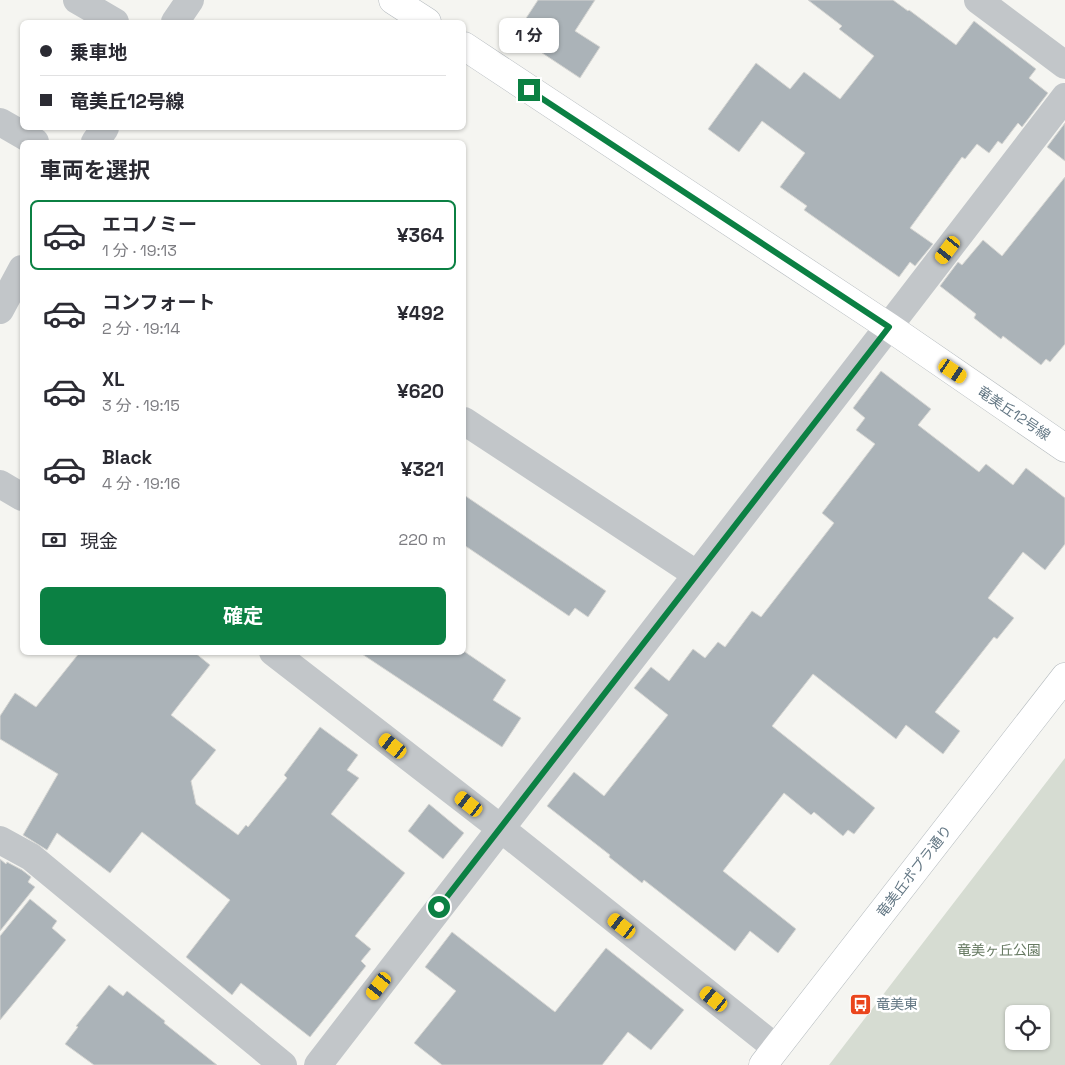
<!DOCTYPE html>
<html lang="ja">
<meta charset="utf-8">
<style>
body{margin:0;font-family:"Space Grotesk","Noto Sans JP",sans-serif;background:#f7f7f7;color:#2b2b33;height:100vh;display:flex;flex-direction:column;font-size:19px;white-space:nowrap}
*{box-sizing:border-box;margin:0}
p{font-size:16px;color:#7c7c81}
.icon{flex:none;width:28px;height:28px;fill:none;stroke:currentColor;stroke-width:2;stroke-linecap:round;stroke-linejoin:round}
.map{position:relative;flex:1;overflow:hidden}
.drawer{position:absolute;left:20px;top:140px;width:446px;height:515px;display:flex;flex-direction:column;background:#fff;border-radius:8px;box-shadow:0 1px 4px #0004}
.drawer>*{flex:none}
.top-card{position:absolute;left:20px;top:20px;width:446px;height:110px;border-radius:8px;box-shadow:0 1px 4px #0004;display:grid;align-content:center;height:110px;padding:0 20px;background:#fff}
.controls{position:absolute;left:1005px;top:1005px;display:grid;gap:10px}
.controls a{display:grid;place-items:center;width:45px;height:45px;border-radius:8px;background:#fff;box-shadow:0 1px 4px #0004;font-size:25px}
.end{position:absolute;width:22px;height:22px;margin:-11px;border:6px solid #0b8043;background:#fff;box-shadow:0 0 0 2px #fff}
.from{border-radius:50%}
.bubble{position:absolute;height:35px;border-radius:8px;background:#fff;box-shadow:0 1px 4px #0004;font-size:16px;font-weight:700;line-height:35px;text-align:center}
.car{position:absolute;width:15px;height:30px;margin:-15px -8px;border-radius:6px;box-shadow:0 0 4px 1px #0007;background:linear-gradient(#f5c518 24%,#345 0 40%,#f5c518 0 76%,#345 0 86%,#f5c518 0)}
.top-card b{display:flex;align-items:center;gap:18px;height:48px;font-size:19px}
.top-card b+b{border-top:1px solid #e1e1e2}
.top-card i{width:12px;height:12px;background:#2b2b33}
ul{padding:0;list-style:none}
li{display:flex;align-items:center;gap:15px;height:70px;margin:0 10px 8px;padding:0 10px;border:2px solid transparent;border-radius:8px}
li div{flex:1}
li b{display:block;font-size:19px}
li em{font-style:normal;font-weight:700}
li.on{border-color:#0b8043}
li>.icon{width:45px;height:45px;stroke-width:1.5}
h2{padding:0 20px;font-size:22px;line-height:60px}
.pay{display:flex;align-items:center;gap:12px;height:55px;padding:0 20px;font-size:19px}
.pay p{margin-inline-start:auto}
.button{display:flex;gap:10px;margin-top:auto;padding:10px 20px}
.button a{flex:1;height:58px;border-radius:8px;background:#0b8043;color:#fff;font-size:20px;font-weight:700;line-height:58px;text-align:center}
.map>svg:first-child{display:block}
.green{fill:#d6dcd2;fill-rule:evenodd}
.building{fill:#abb3b8;stroke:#d6d6d3}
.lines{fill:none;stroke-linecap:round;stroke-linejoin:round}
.secondary-casing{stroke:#b4babe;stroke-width:29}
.street{stroke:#c2c6c9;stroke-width:28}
.secondary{stroke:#fff;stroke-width:28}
.route{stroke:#0b8043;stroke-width:6}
.labels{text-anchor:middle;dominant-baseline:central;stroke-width:5;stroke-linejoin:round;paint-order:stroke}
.street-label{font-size:14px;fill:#627683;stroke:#fff}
.park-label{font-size:14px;fill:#677a62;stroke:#fff}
.poi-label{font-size:14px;fill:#627683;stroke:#fff;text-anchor:start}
</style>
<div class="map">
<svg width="1065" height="1065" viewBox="0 0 1065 1065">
<rect width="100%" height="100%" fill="#f5f5f1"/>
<path class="green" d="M 1065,758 L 1065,1065 L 829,1065 ZM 1014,1014 L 1041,1014 L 1041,1041 L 1014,1041 Z"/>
<path class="building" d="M 538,0 L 595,0 L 575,31 L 600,47 L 580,78 L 515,35 Z
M 808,0 L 893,0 L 908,11 L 909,10 L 956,45 L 974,21 L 1036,69 L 1029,78 L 1048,93 L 1022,127 L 1018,123 L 1002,144 L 998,141 L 989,153 L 977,144 L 965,159 L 962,157 L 910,228 L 933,244 L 915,266 L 910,262 L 899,277 L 804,210 L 807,206 L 780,187 L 805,153 L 762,121 L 739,152 L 708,129 L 756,63 L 790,89 L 804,72 L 840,99 L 874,56 L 839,29 L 842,26 Z
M 1065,123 L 1065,161 L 1047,147 Z
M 1065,177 L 1065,344 L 1050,362 L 1046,359 L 1041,365 L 1003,336 L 1001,339 L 974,318 L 976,314 L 940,286 L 958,262 L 962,265 L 983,240 L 1002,256 Z
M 881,371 L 931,409 L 918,425 L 979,472 L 986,464 L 1013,485 L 1026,468 L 1065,498 L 1065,544 L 1045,570 L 1023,552 L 988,598 L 1014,618 L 997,639 L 994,637 L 935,712 L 960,731 L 943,754 L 906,725 L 896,739 L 813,674 L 772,726 L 875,808 L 854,834 L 848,830 L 843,836 L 814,812 L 811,815 L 784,793 L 723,871 L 796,929 L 778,953 L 750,931 L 735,951 L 644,880 L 642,883 L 609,857 L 610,855 L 547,806 L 574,772 L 604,796 L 668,715 L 634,688 L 651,667 L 669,681 L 693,649 L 705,658 L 718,642 L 725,647 L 752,611 L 761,617 L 834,523 L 822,513 L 875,444 L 856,430 L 865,418 L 853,408 Z
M 464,495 L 606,591 L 588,617 L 575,608 L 569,616 L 464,545 Z
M 80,652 L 194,652 L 210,665 L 171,715 L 216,750 L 191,781 L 196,804 L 238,835 L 246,825 L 248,827 L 287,778 L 284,775 L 320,727 L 358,755 L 347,770 L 359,778 L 331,814 L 405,873 L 355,936 L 371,949 L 361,961 L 366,966 L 310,1037 L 241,983 L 232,995 L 186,957 L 230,900 L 142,832 L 110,873 L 57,833 L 47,850 L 23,835 L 58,774 L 0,739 L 0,716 L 15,693 L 36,707 Z
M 359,652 L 465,652 L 506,680 L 493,700 L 521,718 L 502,747 Z
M 429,804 L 464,833 L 443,859 L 408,831 Z
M 0,859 L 6,864 L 7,862 L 22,870 L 31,877 L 28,882 L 35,887 L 0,931 Z
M 30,899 L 57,921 L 52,928 L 66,940 L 0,1020 L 0,936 Z
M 452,932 L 555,1012 L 606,948 L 684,1010 L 651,1050 L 628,1032 L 602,1065 L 442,1065 L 414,1043 L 456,991 L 425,967 Z
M 109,985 L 123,996 L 127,991 L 165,1021 L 164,1023 L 217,1065 L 94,1065 L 65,1044 L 78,1027 L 76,1026 Z"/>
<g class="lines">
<defs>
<path id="secondary" d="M 393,0 L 427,22
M 464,46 L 889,327 L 1065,448
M 763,1065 L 1065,677"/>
</defs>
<use href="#secondary" class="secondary-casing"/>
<path class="street" d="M 77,0 L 115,22
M 978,0 L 1065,65
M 175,22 L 190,0
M 0,122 L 35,142
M 95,142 L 105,128
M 0,310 L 22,269
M 464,421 L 696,574
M 0,484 L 22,497
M 273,652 L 499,827 L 776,1048
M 0,840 L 31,857 L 283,1065
M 318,1065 C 565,740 818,421 1065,97"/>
<use href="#secondary" class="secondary"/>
</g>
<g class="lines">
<path class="route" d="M 439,907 L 889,327 L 529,90"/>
</g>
<defs>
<symbol id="bus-square" viewBox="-11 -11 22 22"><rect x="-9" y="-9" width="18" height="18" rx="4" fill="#ea451c" stroke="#fff"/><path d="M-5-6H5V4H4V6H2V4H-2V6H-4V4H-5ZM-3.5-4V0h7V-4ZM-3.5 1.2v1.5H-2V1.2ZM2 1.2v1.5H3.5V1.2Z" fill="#fff"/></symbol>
</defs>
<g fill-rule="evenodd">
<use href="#bus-square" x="848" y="992" width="25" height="25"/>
</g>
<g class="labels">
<g class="street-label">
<text transform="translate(1014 413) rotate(34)">竜美丘12号線</text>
<text transform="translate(914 871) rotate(-52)">竜美丘ポプラ通り</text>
</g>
<g class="park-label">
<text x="999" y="950">竜美ヶ丘公園</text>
</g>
<g class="poi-label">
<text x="876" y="1004">竜美東</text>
</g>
</g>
</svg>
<div class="controls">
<a><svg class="icon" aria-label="locate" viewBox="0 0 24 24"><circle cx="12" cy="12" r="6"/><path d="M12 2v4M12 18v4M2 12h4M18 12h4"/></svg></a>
</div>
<i class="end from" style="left:439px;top:907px"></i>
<i class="end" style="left:529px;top:90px"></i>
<div class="bubble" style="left:499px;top:18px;width:60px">1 分</div>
<i class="car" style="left:948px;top:250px;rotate:217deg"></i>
<i class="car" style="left:953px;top:371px;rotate:124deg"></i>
<i class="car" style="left:393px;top:746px;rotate:308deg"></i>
<i class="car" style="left:469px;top:804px;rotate:308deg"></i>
<i class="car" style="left:622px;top:926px;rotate:308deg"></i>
<i class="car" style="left:379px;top:986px;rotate:217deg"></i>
<i class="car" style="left:714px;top:999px;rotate:309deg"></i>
<div class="top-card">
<b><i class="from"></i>乗車地</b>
<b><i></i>竜美丘12号線</b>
</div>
<section class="drawer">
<h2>車両を選択</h2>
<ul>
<li class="on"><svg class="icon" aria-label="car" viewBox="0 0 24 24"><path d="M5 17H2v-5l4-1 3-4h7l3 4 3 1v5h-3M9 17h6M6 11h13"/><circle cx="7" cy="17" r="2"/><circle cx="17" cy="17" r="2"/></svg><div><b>エコノミー</b><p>1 分 · 19:13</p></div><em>¥364</em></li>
<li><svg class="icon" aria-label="car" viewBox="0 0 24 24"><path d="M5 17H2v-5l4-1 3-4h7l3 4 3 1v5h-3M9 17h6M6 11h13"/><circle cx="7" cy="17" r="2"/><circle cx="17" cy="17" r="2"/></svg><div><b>コンフォート</b><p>2 分 · 19:14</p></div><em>¥492</em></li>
<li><svg class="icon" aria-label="car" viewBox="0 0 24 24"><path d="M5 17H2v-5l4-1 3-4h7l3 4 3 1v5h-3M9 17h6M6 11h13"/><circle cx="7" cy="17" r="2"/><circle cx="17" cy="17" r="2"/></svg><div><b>XL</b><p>3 分 · 19:15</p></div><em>¥620</em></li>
<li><svg class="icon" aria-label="car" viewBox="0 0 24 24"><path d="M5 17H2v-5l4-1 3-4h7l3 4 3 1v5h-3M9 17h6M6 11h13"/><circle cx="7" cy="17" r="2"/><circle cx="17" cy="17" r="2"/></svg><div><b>Black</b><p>4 分 · 19:16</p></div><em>¥321</em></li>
</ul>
<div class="pay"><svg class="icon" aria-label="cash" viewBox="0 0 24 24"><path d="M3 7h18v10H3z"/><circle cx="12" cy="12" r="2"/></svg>現金<p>220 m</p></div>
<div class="button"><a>確定</a></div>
</section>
</div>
